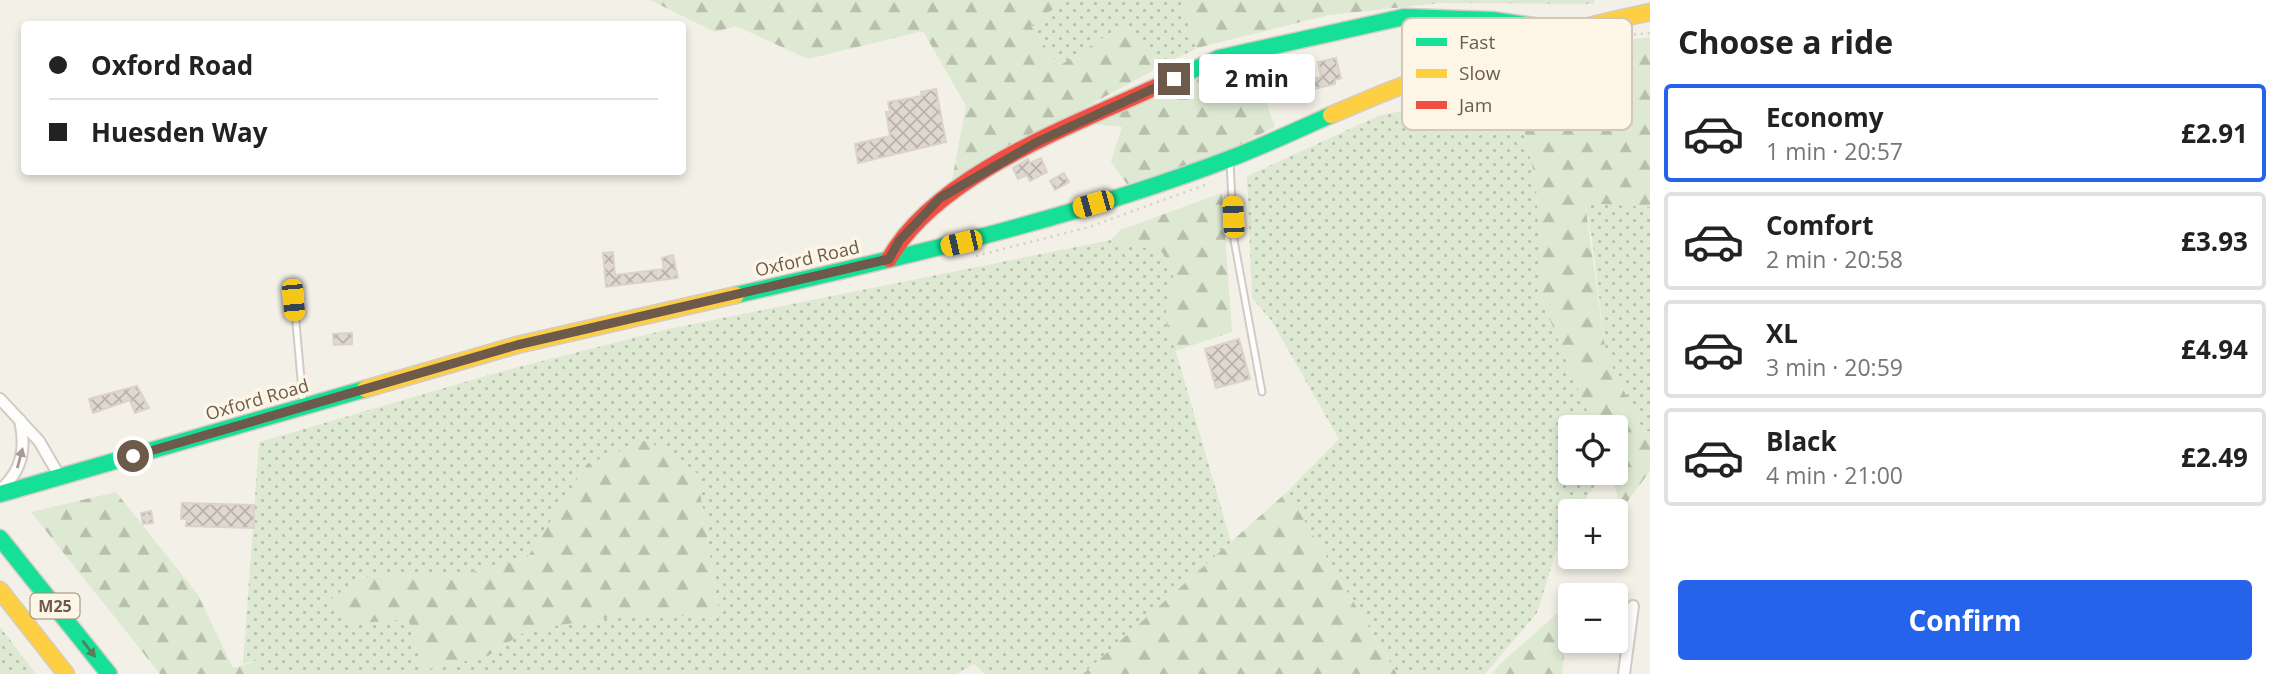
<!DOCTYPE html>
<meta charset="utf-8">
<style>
body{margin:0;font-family:"Open Sans",sans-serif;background:#f2f2f2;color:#222;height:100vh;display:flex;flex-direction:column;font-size:26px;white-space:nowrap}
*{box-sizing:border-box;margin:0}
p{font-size:23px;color:#767676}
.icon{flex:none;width:38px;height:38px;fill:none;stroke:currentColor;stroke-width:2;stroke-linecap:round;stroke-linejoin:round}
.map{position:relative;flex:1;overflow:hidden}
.panel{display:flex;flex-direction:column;background:#fff;width:630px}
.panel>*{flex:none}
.guide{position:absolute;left:21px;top:21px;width:665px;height:154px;border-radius:7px;box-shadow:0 4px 10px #0003;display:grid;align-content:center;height:154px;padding:0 28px;background:#fff}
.controls{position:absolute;left:1558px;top:415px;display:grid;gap:14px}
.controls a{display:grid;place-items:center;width:70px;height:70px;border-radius:7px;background:#fff;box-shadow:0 4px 10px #0003;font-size:35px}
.end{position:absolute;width:32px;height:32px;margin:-16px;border:9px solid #6d5a4b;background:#fff;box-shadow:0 0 0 4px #fff}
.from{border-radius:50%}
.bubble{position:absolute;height:49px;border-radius:7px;background:#fff;box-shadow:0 4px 10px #0003;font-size:23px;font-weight:700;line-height:49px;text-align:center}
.car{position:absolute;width:21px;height:42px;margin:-21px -10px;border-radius:9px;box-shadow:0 0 5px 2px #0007;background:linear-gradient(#f5c518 24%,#345 0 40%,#f5c518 0 76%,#345 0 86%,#f5c518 0)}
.guide b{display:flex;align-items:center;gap:24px;height:66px;font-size:26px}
.guide b+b{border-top:2px solid #e0e0e0}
.guide i{width:18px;height:18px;background:#222}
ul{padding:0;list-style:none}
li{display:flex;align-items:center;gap:21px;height:98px;margin:0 14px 10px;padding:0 14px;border:4px solid #e0e0e0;border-radius:7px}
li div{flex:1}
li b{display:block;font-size:26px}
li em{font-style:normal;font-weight:700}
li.selected{border-color:#2563eb}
li>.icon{width:63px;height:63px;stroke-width:1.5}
h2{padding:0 28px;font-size:32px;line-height:84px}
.cta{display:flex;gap:14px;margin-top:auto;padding:14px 28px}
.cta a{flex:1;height:80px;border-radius:7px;background:#2563eb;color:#fff;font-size:28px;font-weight:700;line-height:80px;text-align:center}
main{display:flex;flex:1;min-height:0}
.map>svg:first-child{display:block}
.green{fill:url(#green-dots);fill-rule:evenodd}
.forest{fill:url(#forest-firs)}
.building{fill:url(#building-cross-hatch);stroke:#dbd3ca;stroke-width:2}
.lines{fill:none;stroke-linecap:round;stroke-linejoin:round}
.lane-casing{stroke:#d2cbc3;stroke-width:9}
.street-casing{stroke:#d2cbc3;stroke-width:14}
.fast-casing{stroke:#d3ccc3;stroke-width:19}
.slow-casing{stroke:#d3ccc3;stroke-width:19}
.jam-casing{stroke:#d3ccc3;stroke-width:19}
.path{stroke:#d5cfc9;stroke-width:2.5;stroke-dasharray:2 5;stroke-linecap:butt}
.lane{stroke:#fdfdfb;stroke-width:5}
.street{stroke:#fdfdfb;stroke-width:10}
.fast{stroke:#16e098;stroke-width:16}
.slow{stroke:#ffcf43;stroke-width:16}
.jam{stroke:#f24e42;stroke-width:16}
.oneway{fill:#a79b91}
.oneway2{fill:#577c5e}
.route{stroke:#6d5a4b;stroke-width:9}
.labels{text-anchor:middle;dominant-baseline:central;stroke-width:7;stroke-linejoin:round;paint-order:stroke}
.shield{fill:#fdf6e7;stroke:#98897a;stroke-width:2}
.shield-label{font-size:16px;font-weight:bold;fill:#6d5a4b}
.street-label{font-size:18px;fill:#6d5a4b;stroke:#fdf6e7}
.key{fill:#fdf6e7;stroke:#d2c7b8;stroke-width:2}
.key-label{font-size:19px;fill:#6d5a4b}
</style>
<main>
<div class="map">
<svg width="1650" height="674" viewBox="0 0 1650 674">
<defs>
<pattern id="green-dots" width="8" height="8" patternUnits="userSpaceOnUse" patternTransform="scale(1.75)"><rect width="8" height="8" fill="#dee9d3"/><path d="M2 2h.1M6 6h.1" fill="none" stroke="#b8c0ad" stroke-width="1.8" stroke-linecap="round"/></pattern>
<pattern id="forest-firs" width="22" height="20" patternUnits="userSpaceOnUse" patternTransform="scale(1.75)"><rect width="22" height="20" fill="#dee9d3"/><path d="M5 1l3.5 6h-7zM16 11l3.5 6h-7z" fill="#b8c0ad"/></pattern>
<pattern id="building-cross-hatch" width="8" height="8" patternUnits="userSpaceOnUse" patternTransform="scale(1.75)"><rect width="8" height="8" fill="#dfd8d0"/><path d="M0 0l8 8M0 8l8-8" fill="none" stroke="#b9b2ab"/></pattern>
</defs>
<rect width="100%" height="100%" fill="#f3f0e7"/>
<path class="green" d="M 1065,0 L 1180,0 L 1197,48 L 1163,65 L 1125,24 L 1059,66 L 1031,26 Z
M 1509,88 L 1518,101 L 1536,183 L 1541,261 L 1537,288 L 1594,427 L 1570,427 L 1570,472 L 1604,473 L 1577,511 L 1570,511 L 1570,521 L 1562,532 L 1537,613 L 1485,674 L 1397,674 L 1287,492 L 1339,439 L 1271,320 L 1252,298 L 1247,176 L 1378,116 Z
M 1585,203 L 1650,207 L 1650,431 L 1644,432 L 1606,354 L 1592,239 Z
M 1111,240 L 1162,252 L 1174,273 L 1166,317 L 1231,542 L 1083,674 L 985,674 L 974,664 L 957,674 L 259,674 L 260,660 L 243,664 L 259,442 L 503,371 L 673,328 ZM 587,464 L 697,473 L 720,618 L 634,614 L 527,630 L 488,656 L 425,670 L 408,619 L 360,577 L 463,574 L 527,558 Z
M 0,627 L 36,674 L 0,674 Z"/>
<path class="forest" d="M 650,0 L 1065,0 L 1031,26 L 1059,66 L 1125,24 L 1163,65 L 952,180 L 966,106 L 923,31 L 808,59 L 736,26 L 715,32 Z
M 1180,0 L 1594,0 L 1594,4 L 1440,3 L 1329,15 L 1197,48 Z
M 1650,37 L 1650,207 L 1585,203 L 1606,354 L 1644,432 L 1650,431 L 1650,471 L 1621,510 L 1611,473 L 1615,472 L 1615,427 L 1594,427 L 1537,288 L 1541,261 L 1536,183 L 1518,101 L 1497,68 L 1608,43 Z
M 1252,61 L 1275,127 L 1214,157 L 1127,184 L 1111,162 L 1122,127 L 1094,124 L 1222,65 Z
M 1222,193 L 1232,332 L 1175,351 L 1165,317 L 1174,273 L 1162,252 L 1111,240 L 1120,230 Z
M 647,440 L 697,473 L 720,618 L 634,614 L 527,630 L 488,656 L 425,670 L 408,619 L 351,624 L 331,599 L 360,577 L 463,574 L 527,558 L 587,464 Z
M 116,492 L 198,595 L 233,668 L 261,660 L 259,674 L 160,674 L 31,512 Z
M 1287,492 L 1397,674 L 1083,674 Z
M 1570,602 L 1562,674 L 1492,674 L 1500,664 Z"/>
<path class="building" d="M 1336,58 L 1341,78 L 1335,80 L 1335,84 L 1314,89 L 1311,79 L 1321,77 L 1318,62 Z
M 936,89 L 946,142 L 858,163 L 855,144 L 890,136 L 886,112 L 890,112 L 888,102 L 922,96 L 921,92 Z
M 1041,158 L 1047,172 L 1030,181 L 1027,175 L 1018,179 L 1013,168 L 1028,159 L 1030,163 Z
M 1064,173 L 1069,182 L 1055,190 L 1050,181 Z
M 613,252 L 615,275 L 664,269 L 662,258 L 673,255 L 678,278 L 606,287 L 603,253 Z
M 352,333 L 352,344 L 334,345 L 333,334 Z
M 1239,339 L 1250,379 L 1216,388 L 1205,349 Z
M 137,386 L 149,408 L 135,413 L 130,400 L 93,413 L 89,399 Z
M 182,503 L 254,505 L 254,528 L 186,526 L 187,519 L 181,519 Z
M 151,511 L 153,523 L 143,524 L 141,513 Z"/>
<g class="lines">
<defs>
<path id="lane" d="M 1230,162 L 1234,240 L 1262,392
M 294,300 L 303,402"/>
<path id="street" d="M 0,399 L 39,441 L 60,477
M 0,490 C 23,470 26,448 20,420
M 1624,674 L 1633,606"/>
<path id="fast" d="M 1156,87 L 1219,58 L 1404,17 L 1492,20 L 1563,30
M 736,295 C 902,257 1069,220 1229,159 C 1263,146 1297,130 1331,115
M 0,494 L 365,389
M 0,538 L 109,674"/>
<path id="slow" d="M 1331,115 C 1436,69 1538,35 1650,12
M 365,389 L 517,345 L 736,295
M 0,590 L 66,674"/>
<path id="jam" d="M 889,259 C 936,175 1071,126 1156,87"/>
</defs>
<use href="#lane" class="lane-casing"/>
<use href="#street" class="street-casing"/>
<use href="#fast" class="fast-casing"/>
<use href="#slow" class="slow-casing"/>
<use href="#jam" class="jam-casing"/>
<path class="path" d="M 1545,53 L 1608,37 L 1650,33
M 976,256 L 1089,227 L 1210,183"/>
<use href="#lane" class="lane"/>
<use href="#street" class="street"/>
<use href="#fast" class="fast"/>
<use href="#slow" class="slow"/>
<use href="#jam" class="jam"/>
</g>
<defs><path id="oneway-solid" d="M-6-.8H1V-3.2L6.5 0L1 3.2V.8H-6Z" transform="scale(1.75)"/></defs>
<use class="oneway" href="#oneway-solid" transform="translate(20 458) rotate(-75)"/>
<use class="oneway2" href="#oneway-solid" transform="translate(89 649) rotate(52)"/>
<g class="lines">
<path class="route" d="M 133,456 L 517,345 L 889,259 L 899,241 L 940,198 L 1037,142 L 1174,79"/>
</g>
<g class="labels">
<rect class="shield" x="30.5" y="593.5" width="49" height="25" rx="5"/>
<g class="shield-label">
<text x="55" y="606">M25</text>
</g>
<g class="street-label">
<text transform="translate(807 258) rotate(-13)">Oxford Road</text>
<text transform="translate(257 399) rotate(-16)">Oxford Road</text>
</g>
</g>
<rect x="1402" y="18" width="230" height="112" rx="10" class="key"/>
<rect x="1416" y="38" width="31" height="8" fill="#16e098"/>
<rect x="1416" y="69" width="31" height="9" fill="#ffcf43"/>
<rect x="1416" y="101" width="31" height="8" fill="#f24e42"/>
<g class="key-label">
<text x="1459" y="49">Fast</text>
<text x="1459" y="80">Slow</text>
<text x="1459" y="112">Jam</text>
</g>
</svg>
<div class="controls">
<a><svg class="icon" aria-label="locate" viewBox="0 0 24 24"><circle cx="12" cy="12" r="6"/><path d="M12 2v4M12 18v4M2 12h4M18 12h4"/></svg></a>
<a>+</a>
<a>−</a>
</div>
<i class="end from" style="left:133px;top:456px"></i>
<i class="end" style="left:1174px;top:79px"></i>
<div class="bubble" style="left:1199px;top:54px;width:116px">2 min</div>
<i class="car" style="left:1093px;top:204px;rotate:254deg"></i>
<i class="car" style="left:1233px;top:217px;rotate:357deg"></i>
<i class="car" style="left:961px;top:243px;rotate:257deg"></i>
<i class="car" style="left:293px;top:300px;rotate:175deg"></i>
<div class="guide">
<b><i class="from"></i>Oxford Road</b>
<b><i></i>Huesden Way</b>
</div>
</div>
<section class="panel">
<h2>Choose a ride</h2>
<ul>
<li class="selected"><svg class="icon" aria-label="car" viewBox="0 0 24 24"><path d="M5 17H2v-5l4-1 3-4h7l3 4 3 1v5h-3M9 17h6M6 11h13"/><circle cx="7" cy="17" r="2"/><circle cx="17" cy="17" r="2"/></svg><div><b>Economy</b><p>1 min · 20:57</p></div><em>£2.91</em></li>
<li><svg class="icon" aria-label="car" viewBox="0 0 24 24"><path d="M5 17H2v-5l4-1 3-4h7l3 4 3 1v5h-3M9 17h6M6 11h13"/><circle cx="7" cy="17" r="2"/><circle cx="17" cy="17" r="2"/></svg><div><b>Comfort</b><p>2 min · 20:58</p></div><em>£3.93</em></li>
<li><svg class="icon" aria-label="car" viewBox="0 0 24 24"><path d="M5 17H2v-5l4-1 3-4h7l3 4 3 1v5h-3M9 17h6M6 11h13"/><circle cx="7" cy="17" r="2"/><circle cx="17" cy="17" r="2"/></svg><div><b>XL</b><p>3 min · 20:59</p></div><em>£4.94</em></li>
<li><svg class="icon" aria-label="car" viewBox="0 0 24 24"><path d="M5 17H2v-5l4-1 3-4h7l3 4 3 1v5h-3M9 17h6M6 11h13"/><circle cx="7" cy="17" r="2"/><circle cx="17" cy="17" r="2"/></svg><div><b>Black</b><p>4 min · 21:00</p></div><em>£2.49</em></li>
</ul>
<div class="cta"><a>Confirm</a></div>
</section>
</main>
